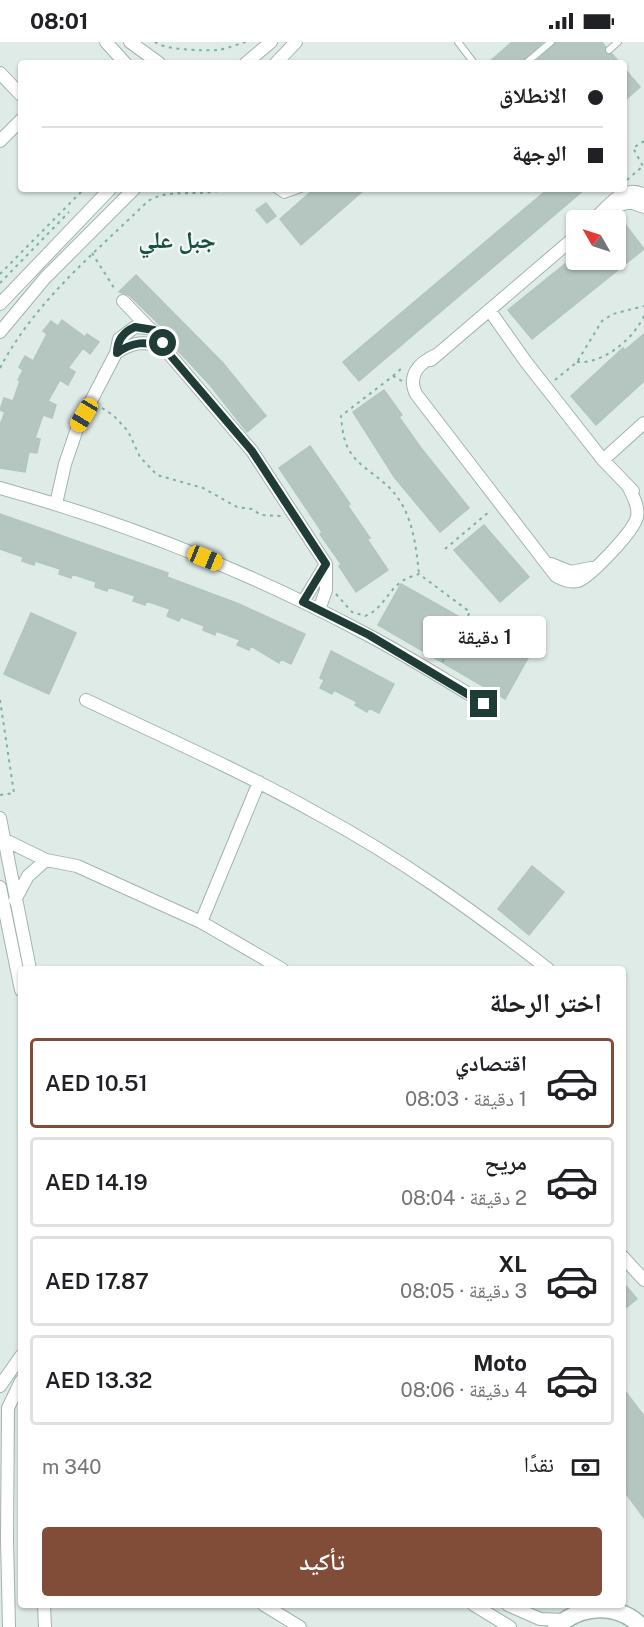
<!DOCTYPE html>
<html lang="ar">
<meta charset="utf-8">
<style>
body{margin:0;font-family:"Public Sans","Noto Naskh Arabic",sans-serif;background:#f6f6f6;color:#202124;direction:rtl;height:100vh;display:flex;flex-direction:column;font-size:22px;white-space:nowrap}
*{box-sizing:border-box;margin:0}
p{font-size:20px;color:#757577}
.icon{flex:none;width:33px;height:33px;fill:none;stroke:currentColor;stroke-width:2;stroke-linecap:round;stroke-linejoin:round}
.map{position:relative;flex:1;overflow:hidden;direction:ltr}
.sheet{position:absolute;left:18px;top:924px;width:608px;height:642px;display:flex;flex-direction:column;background:#fff;border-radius:6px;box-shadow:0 2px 4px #0004;direction:rtl}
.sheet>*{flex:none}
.guide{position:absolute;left:18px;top:18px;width:609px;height:132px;border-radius:6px;box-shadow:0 2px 4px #0004;direction:rtl;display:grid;align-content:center;height:132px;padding:0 24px;background:#fff}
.needle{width:39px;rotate:309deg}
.fabs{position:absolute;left:566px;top:168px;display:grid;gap:12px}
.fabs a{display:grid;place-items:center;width:60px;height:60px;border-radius:6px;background:#fff;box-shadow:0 2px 4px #0004;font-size:30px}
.end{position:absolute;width:27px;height:27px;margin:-14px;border:8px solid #203c36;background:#fff;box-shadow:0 0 0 3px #fff}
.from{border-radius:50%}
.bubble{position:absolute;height:42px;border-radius:6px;background:#fff;box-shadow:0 2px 4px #0004;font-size:20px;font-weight:600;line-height:42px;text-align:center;direction:rtl}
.car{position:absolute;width:18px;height:36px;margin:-18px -9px;border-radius:8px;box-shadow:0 0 4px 2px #0007;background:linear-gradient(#f5c518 24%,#345 0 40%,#f5c518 0 76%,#345 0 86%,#f5c518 0)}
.guide b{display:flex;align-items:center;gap:21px;height:57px;font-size:22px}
.guide b+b{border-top:2px solid #e0e0e0}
.guide i{width:15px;height:15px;background:#202124}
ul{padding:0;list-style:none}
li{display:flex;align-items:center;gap:18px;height:90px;margin:0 12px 9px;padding:0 12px;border:3px solid #e0e0e0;border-radius:6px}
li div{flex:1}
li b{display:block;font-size:22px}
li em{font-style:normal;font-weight:600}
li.selected{border-color:#814d38}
li>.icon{width:54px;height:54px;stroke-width:1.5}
h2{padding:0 24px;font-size:27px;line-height:72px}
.pay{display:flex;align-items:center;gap:15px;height:66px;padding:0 24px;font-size:22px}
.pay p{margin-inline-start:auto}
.button{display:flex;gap:12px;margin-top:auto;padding:12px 24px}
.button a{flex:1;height:69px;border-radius:6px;background:#814d38;color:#fff;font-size:24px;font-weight:600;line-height:69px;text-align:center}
.status{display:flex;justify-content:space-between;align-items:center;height:42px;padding:0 30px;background:#fff;direction:ltr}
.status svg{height:16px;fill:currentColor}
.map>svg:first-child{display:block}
.building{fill:#b5c6c0;stroke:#b2c5be;stroke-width:1.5}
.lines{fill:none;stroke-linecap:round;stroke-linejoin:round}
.lane-casing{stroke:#a2b3ae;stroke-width:8}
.street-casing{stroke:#a2b3ae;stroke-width:14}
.secondary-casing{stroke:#9eb7af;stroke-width:19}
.path{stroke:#7eb0a3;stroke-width:2;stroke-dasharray:3 4.5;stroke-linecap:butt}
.lane{stroke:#fff;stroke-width:6}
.street{stroke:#fff;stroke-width:12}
.secondary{stroke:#fff;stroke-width:16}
.route{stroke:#203c36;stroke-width:8}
.labels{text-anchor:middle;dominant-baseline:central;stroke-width:4.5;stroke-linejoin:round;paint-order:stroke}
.district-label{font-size:24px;font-weight:bold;fill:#1b4f45;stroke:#f0f8f4}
</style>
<div class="status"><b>08:01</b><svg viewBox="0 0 49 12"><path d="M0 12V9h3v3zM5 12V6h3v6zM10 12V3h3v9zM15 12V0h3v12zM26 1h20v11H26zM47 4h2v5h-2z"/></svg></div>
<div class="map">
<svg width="644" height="1585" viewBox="0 0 644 1585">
<rect width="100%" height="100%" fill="#dfebe7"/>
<path class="building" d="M 512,0 L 543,0 L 521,21 L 488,21 Z
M 556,0 L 602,0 L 605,4 L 605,11 L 612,12 L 620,21 L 534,21 Z
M 624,26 L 640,45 L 624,59 Z
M 314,147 L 365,147 L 301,203 L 280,177 Z
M 548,147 L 585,147 L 359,339 L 343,320 Z
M 266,161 L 276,174 L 267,181 L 256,168 Z
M 621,177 L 644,207 L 532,297 L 508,268 L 570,218 L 615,218 L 615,182 Z
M 136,233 L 223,321 L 266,374 L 247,390 L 210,343 L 171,301 L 163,286 L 129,253 L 119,250 Z
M 62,278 L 85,295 L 87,292 L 99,300 L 90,312 L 83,306 L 68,326 L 75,330 L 68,343 L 60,338 L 48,359 L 56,363 L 52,376 L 43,373 L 35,396 L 40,397 L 37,411 L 29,410 L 25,430 L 0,426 L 0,383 L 5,370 L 0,368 L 4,356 L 13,359 L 20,339 L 18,338 L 23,328 L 19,325 L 25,314 L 33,319 L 47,292 L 43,289 L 51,279 L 58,284 Z
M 644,292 L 644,339 L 596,383 L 571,354 L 623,306 L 625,308 Z
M 384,348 L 402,373 L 399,375 L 421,406 L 469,466 L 440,490 L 395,436 L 353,370 Z
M 310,404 L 350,462 L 348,464 L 370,496 L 367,497 L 388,528 L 356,550 L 339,524 L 341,522 L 320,492 L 322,490 L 279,426 Z
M 0,472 L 168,531 L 167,535 L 239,562 L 305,592 L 291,622 L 281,617 L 279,621 L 251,604 L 249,608 L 237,603 L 240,598 L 216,589 L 215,593 L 203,588 L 204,584 L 181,575 L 179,579 L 167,574 L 170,567 L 146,559 L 145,563 L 133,559 L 135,554 L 108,545 L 107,549 L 95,545 L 96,540 L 72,532 L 71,536 L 59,532 L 60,527 L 35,519 L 34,523 L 22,519 L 23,515 L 0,507 Z
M 484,483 L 529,535 L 500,560 L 454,508 Z
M 401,542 L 529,614 L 505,657 L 378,583 Z
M 31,571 L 76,591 L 49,652 L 4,632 Z
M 331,609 L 394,642 L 379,671 L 369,666 L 367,670 L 355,663 L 357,660 L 334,648 L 332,652 L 320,646 L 324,638 L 320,636 Z
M 532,824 L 564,850 L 529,893 L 498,867 Z
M 622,1239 L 637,1257 L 622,1269 Z
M 622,1345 L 644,1374 L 644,1476 L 622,1446 Z"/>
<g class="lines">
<defs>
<path id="lane" d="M 458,0 L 474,21
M 609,8 L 618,0
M 526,21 L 551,0
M 275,147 L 284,153 L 301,147"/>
<path id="street" d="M 106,0 L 125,21
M 130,0 L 159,21
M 246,21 L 271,0
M 276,21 L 296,0
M 0,31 L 21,53
M 0,99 L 21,78
M 610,166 L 630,160 L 644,165
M 593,178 C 608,166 622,141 644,153
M 123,259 L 149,286
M 0,262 L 110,147
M 490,269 L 526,320 L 603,418 L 633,449
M 0,290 L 45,236 L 134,147
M 116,311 C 132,300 146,298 164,306 L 252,409 L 326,522 L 326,548 L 319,568
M 436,313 C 419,321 407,333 416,352 L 556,534 C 563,538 570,541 578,539 C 590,535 634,489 637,475 C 639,464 633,454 628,444
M 431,318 L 576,194
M 603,418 L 644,381
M 0,446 C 127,481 250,530 366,592 C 406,613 445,638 484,661
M 56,462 L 65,422 L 78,384 L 116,311 L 119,297 L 135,285 L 149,286 L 158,292 L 164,306
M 551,522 L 571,530 L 591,526
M 303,560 L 326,522
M 86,658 C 164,695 243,730 318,772 C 400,816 475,870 548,927
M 0,776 L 30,927
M 3,797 L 46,818 L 77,824 L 201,880 L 282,927
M 0,845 L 21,948
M 15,858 L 28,834 L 46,818
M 201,880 L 259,740
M 622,1214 L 644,1238
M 0,1344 L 21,1314
M 44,1563 L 45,1585
M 264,1563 L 300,1585
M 474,1563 L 510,1585
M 508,1563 L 540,1577 L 564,1578
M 9,1585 L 7,1497 L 8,1366 L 21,1339"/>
<path id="secondary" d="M 556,1585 C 581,1563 617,1560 642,1585"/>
</defs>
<use href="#lane" class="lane-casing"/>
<use href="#street" class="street-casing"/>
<use href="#secondary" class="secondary-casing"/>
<path class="path" d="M 155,0 C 165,8 204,9 218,8 C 227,7 237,2 246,0
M 644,99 L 633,106 L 644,126
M 627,138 L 643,124
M 92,211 L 116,249
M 0,232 L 84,147
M 0,241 L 69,170
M 577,320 C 604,322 633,297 644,274
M 0,326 C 36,258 95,211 148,159 C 171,145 199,156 225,147
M 393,334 L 404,324
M 555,338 L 577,320 L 602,279 L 613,272 L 644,264
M 402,339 L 393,334 L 341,374 C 342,384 343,397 348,406 C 357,425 382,435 395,452 C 413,475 416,504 419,532
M 102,366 L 113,373 L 128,389 L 140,415 L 157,433 L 203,446 L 237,465 L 252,467 L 261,473 L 281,474
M 445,507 L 490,469
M 336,552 L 352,570 L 365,574 C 382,568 387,550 401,540 C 406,536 413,534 419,532 L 470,570 L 441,622
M 0,658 L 14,751 L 0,753"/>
<use href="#lane" class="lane"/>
<use href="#street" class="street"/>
<use href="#secondary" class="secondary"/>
</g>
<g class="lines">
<path class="route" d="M 163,301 L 154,288 L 135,285 C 123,290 117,298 117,311 C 132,300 146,298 164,306 L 252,409 L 326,522 L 303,560 L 369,593 L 484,662"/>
</g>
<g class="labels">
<g class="district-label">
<text x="177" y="197">جبل علي</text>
</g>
</g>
</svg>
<div class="fabs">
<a><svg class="needle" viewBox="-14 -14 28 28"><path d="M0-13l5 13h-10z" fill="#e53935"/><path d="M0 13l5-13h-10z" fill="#757577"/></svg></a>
</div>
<i class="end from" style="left:163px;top:301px"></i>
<i class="end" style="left:484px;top:662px"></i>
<div class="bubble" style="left:423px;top:574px;width:123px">1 دقيقة</div>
<i class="car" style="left:84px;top:373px;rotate:211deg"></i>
<i class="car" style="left:205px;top:516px;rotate:112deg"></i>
<div class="guide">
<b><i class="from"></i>الانطلاق</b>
<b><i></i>الوجهة</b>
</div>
<section class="sheet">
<h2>اختر الرحلة</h2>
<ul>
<li class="selected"><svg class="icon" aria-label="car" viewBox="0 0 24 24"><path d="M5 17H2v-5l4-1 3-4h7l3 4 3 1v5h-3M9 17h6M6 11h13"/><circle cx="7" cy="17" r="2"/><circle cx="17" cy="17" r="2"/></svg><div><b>اقتصادي</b><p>1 دقيقة · 08:03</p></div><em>AED 10.51</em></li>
<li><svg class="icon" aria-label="car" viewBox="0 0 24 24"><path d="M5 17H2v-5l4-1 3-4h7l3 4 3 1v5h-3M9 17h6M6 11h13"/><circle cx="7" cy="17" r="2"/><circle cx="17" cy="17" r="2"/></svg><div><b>مريح</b><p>2 دقيقة · 08:04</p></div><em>AED 14.19</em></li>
<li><svg class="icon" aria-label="car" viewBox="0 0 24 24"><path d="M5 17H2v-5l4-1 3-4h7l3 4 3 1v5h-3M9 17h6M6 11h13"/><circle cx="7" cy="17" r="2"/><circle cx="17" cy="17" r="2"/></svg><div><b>XL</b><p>3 دقيقة · 08:05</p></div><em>AED 17.87</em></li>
<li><svg class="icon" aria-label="car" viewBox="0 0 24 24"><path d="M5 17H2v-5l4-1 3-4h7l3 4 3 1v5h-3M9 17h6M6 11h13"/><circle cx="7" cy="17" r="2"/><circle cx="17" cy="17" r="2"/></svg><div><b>Moto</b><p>4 دقيقة · 08:06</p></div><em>AED 13.32</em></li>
</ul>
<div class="pay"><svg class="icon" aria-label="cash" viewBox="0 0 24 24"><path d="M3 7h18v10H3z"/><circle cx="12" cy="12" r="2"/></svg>نقدًا<p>340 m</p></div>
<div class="button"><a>تأكيد</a></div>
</section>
</div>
